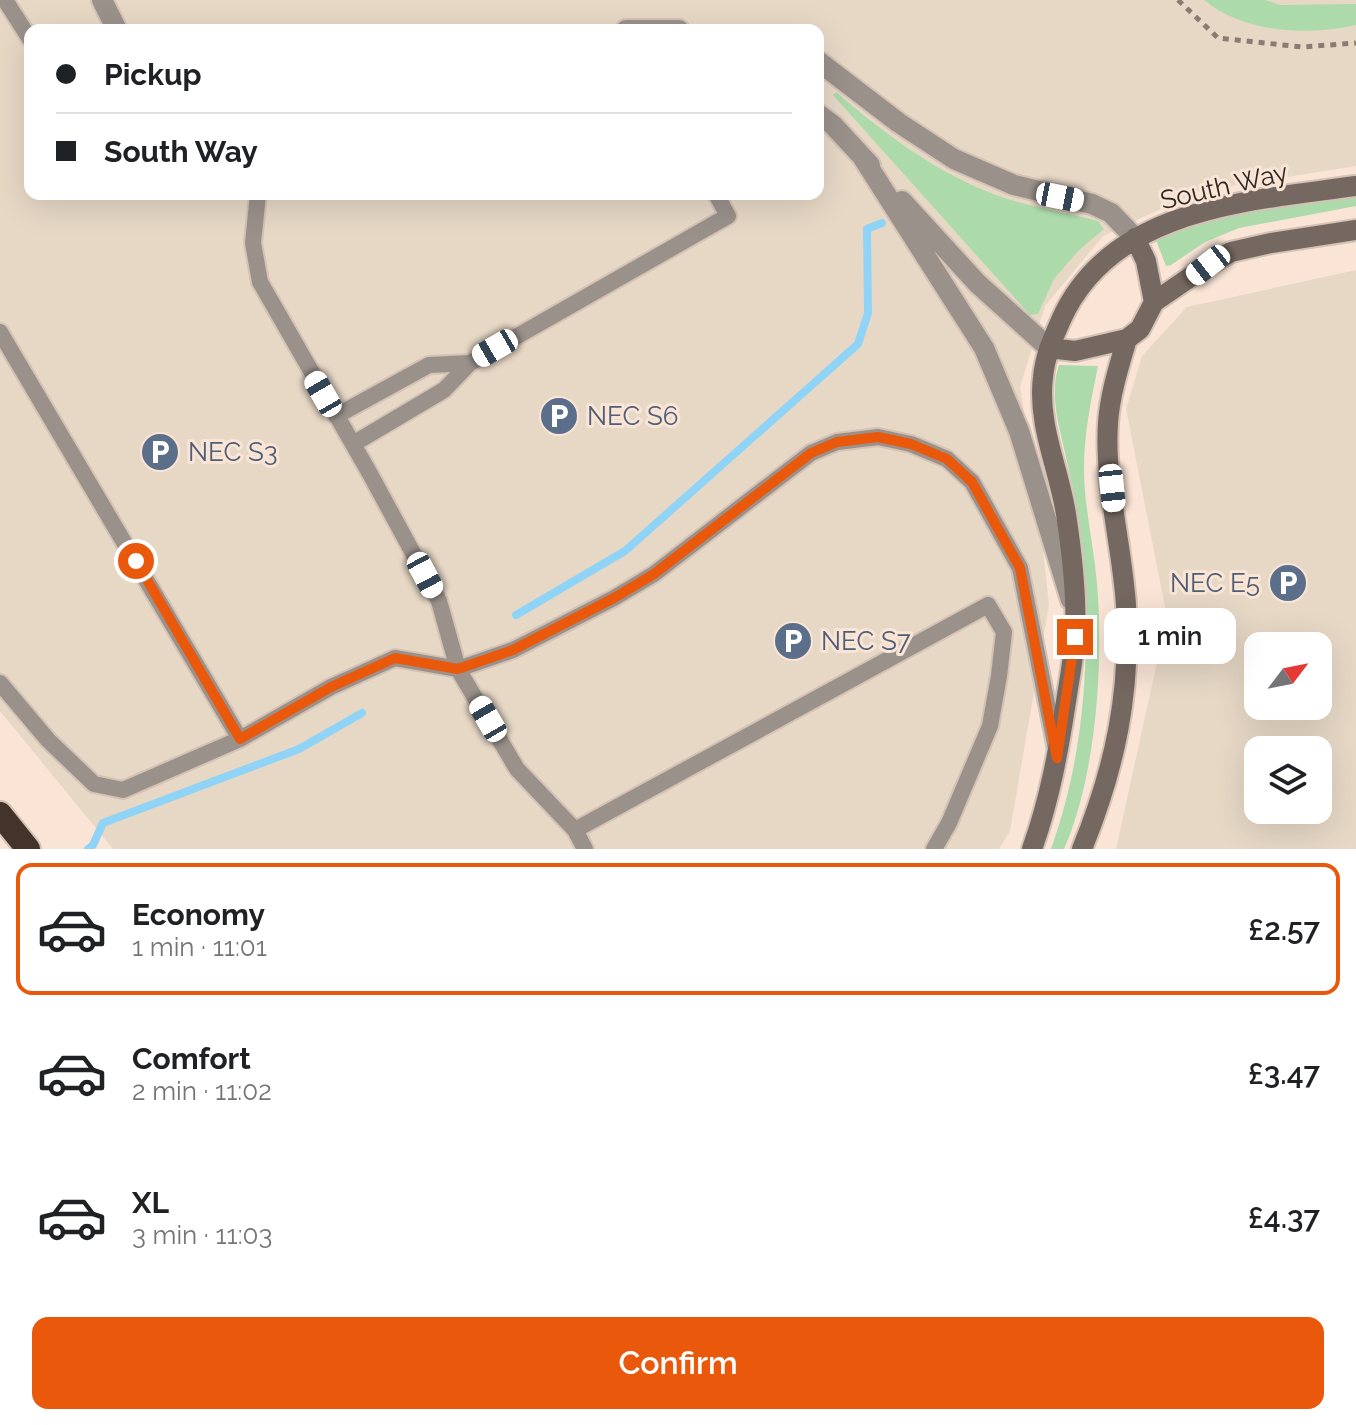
<!DOCTYPE html>
<meta charset="utf-8">
<style>
body{margin:0;font-family:Raleway,sans-serif;background:#f6f6f6;color:#202124;height:100vh;display:flex;flex-direction:column;font-size:30px;white-space:nowrap}
*{box-sizing:border-box;margin:0}
p{font-size:26px;color:#757577}
.icon{flex:none;width:44px;height:44px;fill:none;stroke:currentColor;stroke-width:2;stroke-linecap:round;stroke-linejoin:round}
.map{position:relative;height:849px;overflow:hidden}
.panel{display:flex;flex-direction:column;background:#fff;flex:1}
.panel>*{flex:none}
.hud{position:absolute;left:24px;top:24px;width:800px;height:176px;border-radius:16px;box-shadow:0 8px 32px #0002;display:grid;align-content:center;height:176px;padding:0 32px;background:#fff}
.needle{width:52px;rotate:58deg}
.fabs{position:absolute;left:1244px;top:632px;display:grid;gap:16px}
.fabs a{display:grid;place-items:center;width:88px;height:88px;border-radius:16px;background:#fff;box-shadow:0 8px 32px #0002;font-size:40px}
.end{position:absolute;width:36px;height:36px;margin:-18px;border:10px solid #ea580c;background:#fff;box-shadow:0 0 0 4px #fff}
.from{border-radius:50%}
.bubble{position:absolute;height:56px;border-radius:16px;background:#fff;box-shadow:0 8px 32px #0002;font-size:26px;font-weight:600;line-height:56px;text-align:center}
.car{position:absolute;width:24px;height:48px;margin:-24px -12px;border-radius:10px;box-shadow:0 0 6px 2px #0007;background:linear-gradient(#fff 24%,#345 0 40%,#fff 0 76%,#345 0 86%,#fff 0)}
.hud b{display:flex;align-items:center;gap:28px;height:76px;font-size:30px}
.hud b+b{border-top:2px solid #e0e0e0}
.hud i{width:20px;height:20px;background:#202124}
ul{padding:14px 0 0;list-style:none}
li{display:flex;align-items:center;gap:24px;height:132px;margin:0 16px 12px;padding:0 16px;border:4px solid transparent;border-radius:16px}
li div{flex:1}
li b{display:block;font-size:30px}
li em{font-style:normal;font-weight:600}
li.selected{border-color:#ea580c}
li>.icon{width:72px;height:72px;stroke-width:1.5}
.primary-button{display:flex;gap:16px;margin-top:auto;padding:16px 32px}
.primary-button a{flex:1;height:92px;border-radius:16px;background:#ea580c;color:#fff;font-size:32px;font-weight:600;line-height:92px;text-align:center}
.map>svg:first-child{display:block}
.commercial{fill:#e7d8c6;fill-rule:evenodd}
.green{fill:#acdaab}
.lines{fill:none;stroke-linecap:round;stroke-linejoin:round}
.stream{stroke:#8fd4f7;stroke-width:8}
.lane-casing{stroke:#d4c2b5;stroke-width:20}
.street-casing{stroke:#d4c2b5;stroke-width:24}
.secondary-casing{stroke:#d4c2b5;stroke-width:24}
.highway-casing{stroke:#d4c2b5;stroke-width:28}
.path{stroke:#8a7c73;stroke-width:5;stroke-dasharray:6 6;stroke-linecap:butt}
.lane{stroke:#9a918b;stroke-width:16}
.street{stroke:#9a918b;stroke-width:20}
.secondary{stroke:#746860;stroke-width:20}
.highway{stroke:#433328;stroke-width:24}
.route{stroke:#ea580c;stroke-width:10}
.labels{text-anchor:middle;dominant-baseline:central;stroke-width:6;stroke-linejoin:round;paint-order:stroke}
.street-label{font-size:26px;fill:#2e2621;stroke:#f9e4d6}
.service-label{font-size:26px;fill:#4e5e75;stroke:#f9e4d6;text-anchor:start}
</style>
<div class="map">
<svg width="1356" height="849" viewBox="0 0 1356 849">
<rect width="100%" height="100%" fill="#f9e4d6"/>
<path class="commercial" d="M 0,0 L 1356,0 L 1356,166 L 1199,191 L 1103,236 L 1045,306 L 1020,387 L 1037,494 L 1049,605 L 1010,831 L 999,849 L 113,849 L 0,711 ZM 30,30 L 818,30 L 818,194 L 30,194 Z
M 1356,270 L 1356,849 L 1116,849 L 1167,617 L 1126,409 L 1142,356 L 1187,307 ZM 1258,646 L 1318,646 L 1318,706 L 1258,706 ZM 1258,750 L 1318,750 L 1318,810 L 1258,810 Z"/>
<path class="green" d="M 1204,0 L 1265,0 L 1280,5 L 1356,4 L 1356,25 C 1307,36 1244,33 1204,0 Z
M 836,92 C 885,134 935,172 996,195 C 1029,207 1065,212 1098,221 L 1104,229 L 1078,251 L 1054,279 L 1038,314 L 1030,315 L 833,95 Z
M 1356,194 L 1356,206 L 1239,228 L 1205,242 L 1171,265 L 1166,266 L 1156,240 L 1217,215 Z
M 1059,365 L 1098,366 C 1091,401 1084,433 1084,469 C 1084,507 1094,546 1097,584 C 1104,661 1096,778 1064,849 L 1051,849 C 1087,749 1092,640 1080,534 C 1077,510 1073,486 1067,462 C 1061,432 1048,396 1059,365 Z"/>
<g class="lines">
<path class="stream" d="M 516,615 L 625,551 L 858,344 L 868,313 L 867,229 L 882,223
M 88,849 L 93,845 L 103,823 L 299,749 L 362,713"/>
<defs>
<path id="lane" d="M 5,0 L 30,39
M 258,194 L 253,243 L 260,282 L 369,472 L 439,601 L 458,669 L 517,769 L 575,830 L 585,849
M 0,332 L 240,739
M 336,416 L 429,365 L 470,363
M 353,444 L 444,390 L 470,363 L 728,216 L 716,194
M 0,683 L 48,740 L 94,784 L 123,790 L 240,739 L 331,687 L 395,658 L 458,669 L 513,650 L 614,598 L 654,574 L 811,453 L 837,442 L 878,437 L 911,444 L 947,459 L 972,482 L 1020,568 L 1056,749
M 575,830 L 988,605 L 1004,632 L 999,676 L 990,726 L 949,823 L 934,849"/>
<path id="street" d="M 102,0 L 117,30
M 626,30 L 679,30
M 818,61 L 899,123 L 954,159 L 1014,185 L 1092,204 L 1111,213 L 1135,238
M 818,114 L 833,125 L 870,165
M 863,158 L 984,348 L 1019,431 L 1071,600
M 902,201 L 977,283 L 1049,348"/>
<path id="secondary" d="M 1135,238 L 1146,261 L 1154,302
M 1049,348 L 1075,351 L 1127,339
M 1032,849 C 1050,799 1059,748 1067,695 C 1070,676 1074,655 1075,635 C 1077,596 1072,553 1066,514 C 1059,469 1037,424 1043,377 C 1045,356 1053,338 1061,320 C 1111,207 1250,201 1356,186
M 1082,849 C 1115,768 1131,693 1126,605 C 1122,545 1104,483 1108,423 C 1110,394 1119,366 1127,339 L 1140,329 L 1154,302 L 1208,265 L 1231,252 L 1271,243 L 1356,230"/>
<path id="highway" d="M 0,814 L 28,849"/>
</defs>
<use href="#lane" class="lane-casing"/>
<use href="#street" class="street-casing"/>
<use href="#secondary" class="secondary-casing"/>
<use href="#highway" class="highway-casing"/>
<path class="path" d="M 1178,0 L 1218,38 L 1302,47 L 1356,43"/>
<use href="#lane" class="lane"/>
<use href="#street" class="street"/>
<use href="#secondary" class="secondary"/>
<use href="#highway" class="highway"/>
</g>
<g class="lines">
<path class="route" d="M 136,561 L 240,739 L 331,687 L 395,658 L 458,669 L 513,650 L 614,598 L 654,574 L 811,453 L 837,442 L 878,437 L 911,444 L 947,459 L 972,482 L 1020,568 L 1057,758 L 1075,637"/>
</g>
<defs>
<symbol id="parking-disc" viewBox="-11 -11 22 22"><circle r="9.5" fill="#5c6f8a" stroke="#f9e4d6"/><path d="M-3.5-5.5H1a3.5 3.5 0 0 1 0 7H-1V5.5H-3.5ZM-1-3.4V-.6H.8a1.4 1.4 0 0 0 0-2.8Z" fill="#fff"/></symbol>
</defs>
<g fill-rule="evenodd">
<use href="#parking-disc" x="537" y="394" width="44" height="44"/>
<use href="#parking-disc" x="138" y="430" width="44" height="44"/>
<use href="#parking-disc" x="1266" y="561" width="44" height="44"/>
<use href="#parking-disc" x="771" y="619" width="44" height="44"/>
</g>
<g class="labels">
<g class="street-label">
<text transform="translate(1224 186) rotate(-13)">South Way</text>
</g>
<g class="service-label">
<text x="587" y="416">NEC S6</text>
<text x="188" y="452">NEC S3</text>
<text x="1260" y="583" text-anchor="end">NEC E5</text>
<text x="821" y="641">NEC S7</text>
</g>
</g>
</svg>
<div class="fabs">
<a><svg class="needle" viewBox="-14 -14 28 28"><path d="M0-13l5 13h-10z" fill="#e53935"/><path d="M0 13l5-13h-10z" fill="#757577"/></svg></a>
<a><svg class="icon" aria-label="layers" viewBox="0 0 24 24"><path d="M12 4l9 5-9 5-9-5zM3 14l9 5 9-5"/></svg></a>
</div>
<i class="end from" style="left:136px;top:561px"></i>
<i class="end" style="left:1075px;top:637px"></i>
<div class="bubble" style="left:1104px;top:608px;width:132px">1 min</div>
<i class="car" style="left:1060px;top:197px;rotate:101deg"></i>
<i class="car" style="left:1208px;top:265px;rotate:232deg"></i>
<i class="car" style="left:495px;top:348px;rotate:240deg"></i>
<i class="car" style="left:323px;top:394px;rotate:330deg"></i>
<i class="car" style="left:1112px;top:488px;rotate:174deg"></i>
<i class="car" style="left:425px;top:575px;rotate:152deg"></i>
<i class="car" style="left:488px;top:719px;rotate:330deg"></i>
<div class="hud">
<b><i class="from"></i>Pickup</b>
<b><i></i>South Way</b>
</div>
</div>
<section class="panel">
<ul>
<li class="selected"><svg class="icon" aria-label="car" viewBox="0 0 24 24"><path d="M5 17H2v-5l4-1 3-4h7l3 4 3 1v5h-3M9 17h6M6 11h13"/><circle cx="7" cy="17" r="2"/><circle cx="17" cy="17" r="2"/></svg><div><b>Economy</b><p>1 min · 11:01</p></div><em>£2.57</em></li>
<li><svg class="icon" aria-label="car" viewBox="0 0 24 24"><path d="M5 17H2v-5l4-1 3-4h7l3 4 3 1v5h-3M9 17h6M6 11h13"/><circle cx="7" cy="17" r="2"/><circle cx="17" cy="17" r="2"/></svg><div><b>Comfort</b><p>2 min · 11:02</p></div><em>£3.47</em></li>
<li><svg class="icon" aria-label="car" viewBox="0 0 24 24"><path d="M5 17H2v-5l4-1 3-4h7l3 4 3 1v5h-3M9 17h6M6 11h13"/><circle cx="7" cy="17" r="2"/><circle cx="17" cy="17" r="2"/></svg><div><b>XL</b><p>3 min · 11:03</p></div><em>£4.37</em></li>
</ul>
<div class="primary-button"><a>Confirm</a></div>
</section>
